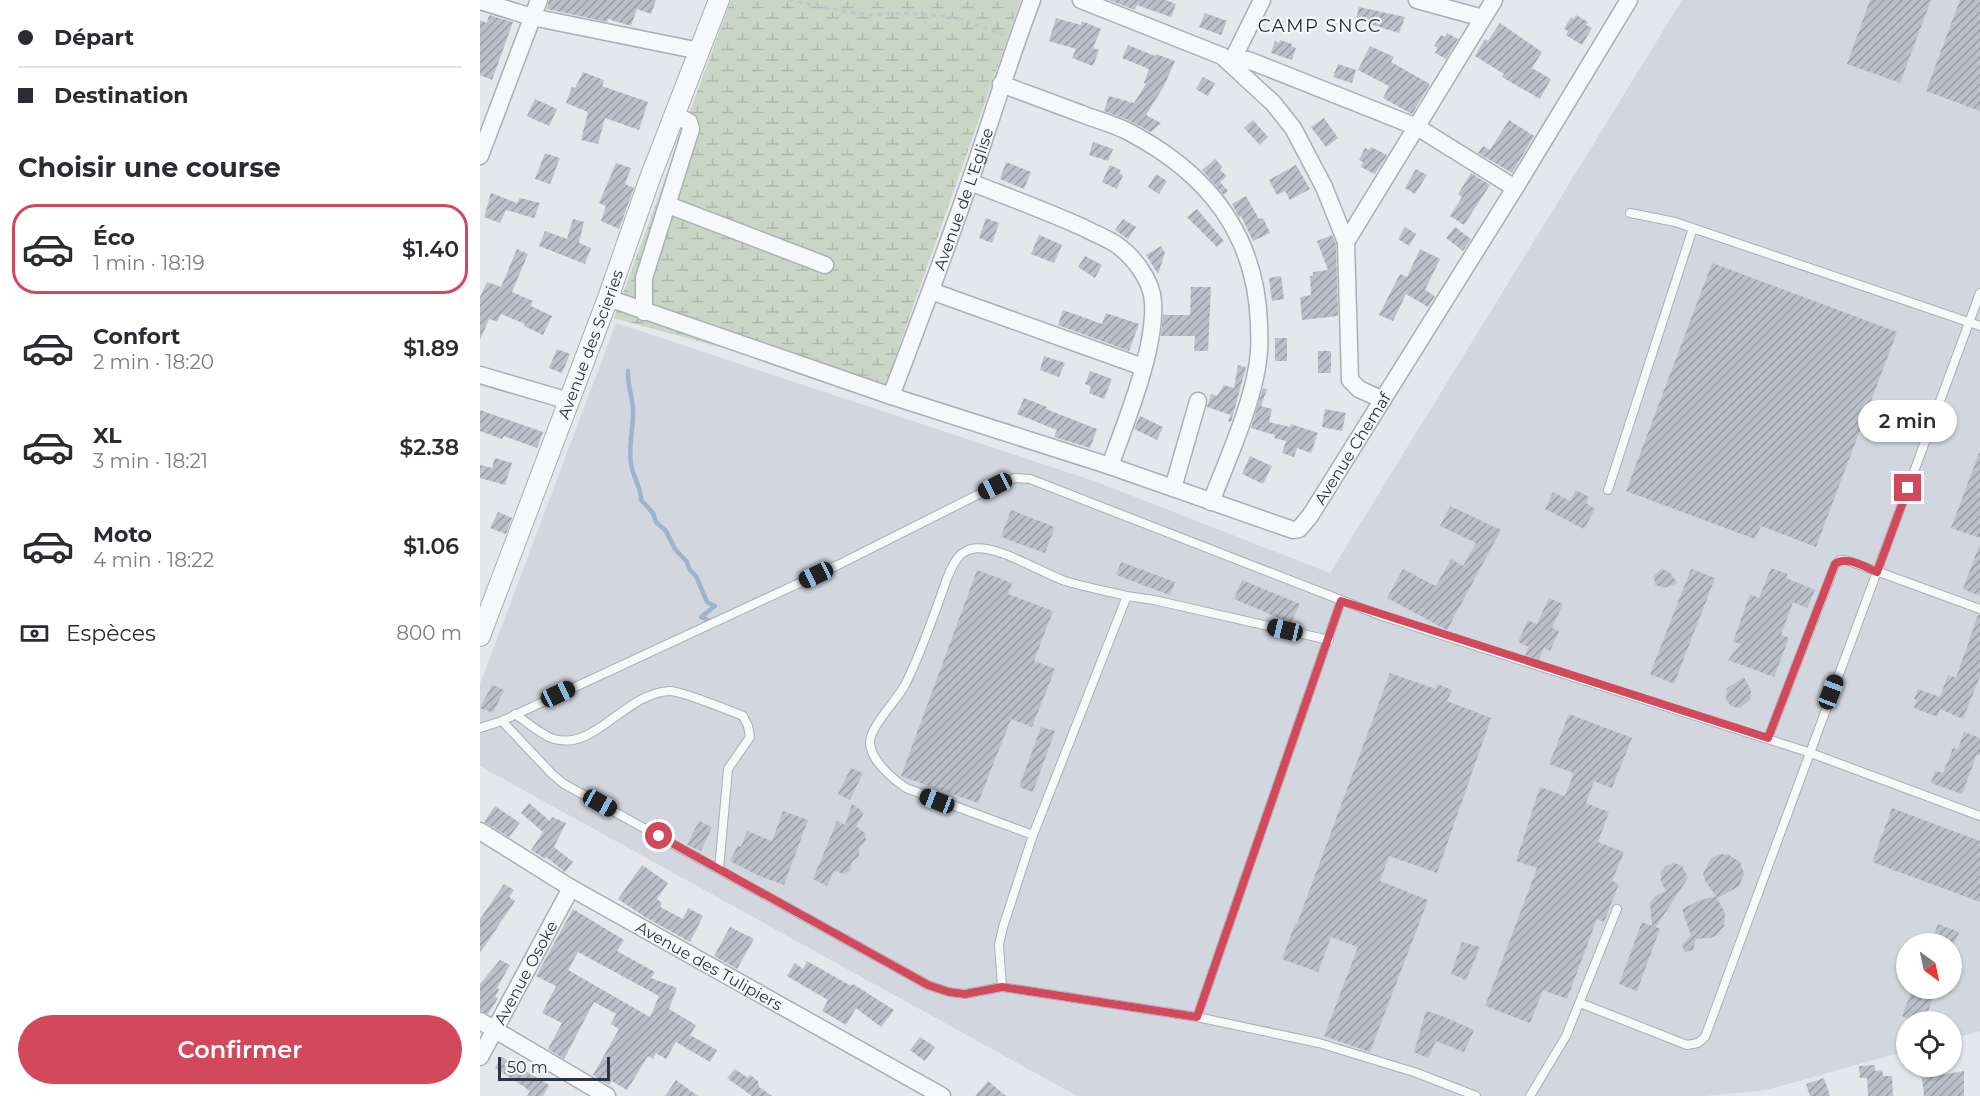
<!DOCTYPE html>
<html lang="fr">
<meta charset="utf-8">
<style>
body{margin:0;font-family:Montserrat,sans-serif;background:#f2f2f3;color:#2b2b33;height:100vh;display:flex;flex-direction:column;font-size:22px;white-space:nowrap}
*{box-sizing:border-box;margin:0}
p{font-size:20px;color:#7c7c81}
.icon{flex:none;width:33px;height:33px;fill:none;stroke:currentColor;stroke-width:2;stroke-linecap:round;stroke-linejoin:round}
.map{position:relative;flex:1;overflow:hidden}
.side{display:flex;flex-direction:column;background:#fff;width:480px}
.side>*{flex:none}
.banner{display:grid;align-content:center;height:132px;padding:0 18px;background:#fff}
.needle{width:39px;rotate:147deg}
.controls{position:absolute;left:1416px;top:933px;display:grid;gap:12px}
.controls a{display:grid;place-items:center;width:66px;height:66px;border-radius:50%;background:#fff;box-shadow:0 2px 4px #0004;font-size:30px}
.scale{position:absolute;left:18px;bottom:15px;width:112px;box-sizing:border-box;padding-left:6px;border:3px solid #2b3445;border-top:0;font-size:16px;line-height:21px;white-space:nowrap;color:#2b3445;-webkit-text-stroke:4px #f4f6f9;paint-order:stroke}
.end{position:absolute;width:27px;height:27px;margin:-14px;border:8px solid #d1495b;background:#fff;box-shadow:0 0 0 3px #fff}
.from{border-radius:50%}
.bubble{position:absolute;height:42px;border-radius:21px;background:#fff;box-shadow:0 2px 4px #0004;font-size:20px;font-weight:600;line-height:42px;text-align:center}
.car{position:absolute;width:18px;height:36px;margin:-18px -9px;border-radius:8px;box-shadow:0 0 4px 2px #0007;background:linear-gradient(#222 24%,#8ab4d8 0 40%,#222 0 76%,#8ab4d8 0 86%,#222 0)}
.banner b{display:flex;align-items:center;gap:21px;height:57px;font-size:22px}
.banner b+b{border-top:2px solid #e1e1e2}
.banner i{width:15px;height:15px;background:#2b2b33}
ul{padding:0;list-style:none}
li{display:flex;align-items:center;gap:18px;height:90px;margin:0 12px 9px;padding:0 6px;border:3px solid transparent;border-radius:24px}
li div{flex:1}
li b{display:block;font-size:22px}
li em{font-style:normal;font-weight:600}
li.active{border-color:#d1495b}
li>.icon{width:54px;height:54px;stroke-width:1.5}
h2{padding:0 18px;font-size:27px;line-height:72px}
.pay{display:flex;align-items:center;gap:15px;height:66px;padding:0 18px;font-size:22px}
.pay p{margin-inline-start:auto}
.primary-button{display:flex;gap:12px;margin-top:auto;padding:12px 18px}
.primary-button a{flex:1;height:69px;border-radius:36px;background:#d1495b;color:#fff;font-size:24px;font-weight:600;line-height:69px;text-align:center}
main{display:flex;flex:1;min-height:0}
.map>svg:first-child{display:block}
.built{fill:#d2d6de;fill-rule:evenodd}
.wetland{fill:url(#wetland-marsh)}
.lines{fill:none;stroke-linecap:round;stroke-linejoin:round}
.stream{stroke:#9fb4cc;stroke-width:4.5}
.building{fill:url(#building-hatch);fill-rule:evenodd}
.service-casing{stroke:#a9aeb7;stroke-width:10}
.minor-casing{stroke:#a9aeb7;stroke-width:19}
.tertiary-casing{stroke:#a9aeb7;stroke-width:22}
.path{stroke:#c2c5cb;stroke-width:3;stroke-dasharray:4.5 4.5;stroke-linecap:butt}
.service{stroke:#f7f8fa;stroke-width:8}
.minor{stroke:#f7f8fa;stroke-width:16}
.tertiary{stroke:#f7f8fa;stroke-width:20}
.route{stroke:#d1495b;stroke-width:8}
.labels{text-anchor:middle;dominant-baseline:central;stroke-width:4.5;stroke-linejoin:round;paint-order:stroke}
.street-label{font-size:16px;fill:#2b3445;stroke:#f4f6f9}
.neighbourhood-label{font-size:18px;letter-spacing:1.5px;fill:#1d2536;stroke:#f4f6f9}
</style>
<main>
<section class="side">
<div class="banner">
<b><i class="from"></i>Départ</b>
<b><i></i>Destination</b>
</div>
<h2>Choisir une course</h2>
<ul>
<li class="active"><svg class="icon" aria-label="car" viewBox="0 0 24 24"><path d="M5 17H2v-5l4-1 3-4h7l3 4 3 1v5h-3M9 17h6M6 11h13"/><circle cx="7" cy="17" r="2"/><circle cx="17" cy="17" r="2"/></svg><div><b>Éco</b><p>1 min · 18:19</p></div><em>$1.40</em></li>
<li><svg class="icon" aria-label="car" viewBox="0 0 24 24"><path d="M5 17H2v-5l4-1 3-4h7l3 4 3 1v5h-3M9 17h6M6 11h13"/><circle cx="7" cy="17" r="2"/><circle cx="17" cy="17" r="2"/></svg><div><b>Confort</b><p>2 min · 18:20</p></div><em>$1.89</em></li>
<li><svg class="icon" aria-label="car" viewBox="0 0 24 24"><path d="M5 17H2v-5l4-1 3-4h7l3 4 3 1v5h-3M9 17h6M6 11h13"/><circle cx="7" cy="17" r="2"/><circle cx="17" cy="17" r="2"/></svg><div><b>XL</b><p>3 min · 18:21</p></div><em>$2.38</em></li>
<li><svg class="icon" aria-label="car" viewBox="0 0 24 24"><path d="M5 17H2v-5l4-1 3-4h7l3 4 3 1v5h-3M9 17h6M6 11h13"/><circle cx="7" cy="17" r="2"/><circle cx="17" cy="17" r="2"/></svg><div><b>Moto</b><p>4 min · 18:22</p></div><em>$1.06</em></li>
</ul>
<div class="pay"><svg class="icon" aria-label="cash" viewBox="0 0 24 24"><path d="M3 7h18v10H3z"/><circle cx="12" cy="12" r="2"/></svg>Espèces<p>800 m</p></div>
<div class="primary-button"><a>Confirmer</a></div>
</section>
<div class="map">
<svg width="1500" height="1096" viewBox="0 0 1500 1096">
<defs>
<pattern id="wetland-marsh" width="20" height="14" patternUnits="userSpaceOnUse" patternTransform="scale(1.5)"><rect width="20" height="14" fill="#c9d6c5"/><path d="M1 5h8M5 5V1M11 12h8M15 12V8" fill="none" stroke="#adb8ab"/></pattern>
<pattern id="building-hatch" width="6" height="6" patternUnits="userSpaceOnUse" patternTransform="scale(1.5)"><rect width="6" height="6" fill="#bbc0ca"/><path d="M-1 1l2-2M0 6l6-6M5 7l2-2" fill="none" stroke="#989da6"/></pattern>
</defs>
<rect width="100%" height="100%" fill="#e4e7ec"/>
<path class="built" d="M 1202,0 L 1500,0 L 1500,1031 L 1472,1039 L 1472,1022 L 1426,1022 L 1426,1051 L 1286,1090 L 1225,1096 L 597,1096 L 0,766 L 0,684 L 136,323 L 614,481 L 850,573 ZM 1426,944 L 1472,944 L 1472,988 L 1426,988 Z"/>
<path class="wetland" d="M 251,0 L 541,0 L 403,392 L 134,318 Z"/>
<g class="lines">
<path class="stream" d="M 148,371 C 147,384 152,395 153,408 C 154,427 148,446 151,464 C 153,477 161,487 161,500 L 173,513 L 176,522 L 186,531 L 195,549 L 207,562 L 209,569 L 216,576 L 227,602 L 235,606 L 221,617 L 228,620"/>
</g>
<path class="building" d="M 69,0 L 176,0 L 171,14 L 157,9 L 151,26 L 128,19 L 127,22 L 67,9 Z
M 629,0 L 686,0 L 696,4 L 691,17 L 657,5 L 655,10 Z
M 1390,0 L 1451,0 L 1420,83 L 1367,64 Z
M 1480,0 L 1500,0 L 1500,111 L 1446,91 Z
M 879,7 L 925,17 L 919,33 L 876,20 Z
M 725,13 L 747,21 L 741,35 L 719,27 Z
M 9,15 L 33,22 L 12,80 L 0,75 L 0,20 L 7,23 Z
M 1096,15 L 1108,22 L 1106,25 L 1112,28 L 1102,45 L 1086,35 L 1088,31 L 1084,29 L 1091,17 L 1094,19 Z
M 576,18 L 601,25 L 602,21 L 621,29 L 613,48 L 619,50 L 613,66 L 592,58 L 596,49 L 569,41 Z
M 1020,23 L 1062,52 L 1052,68 L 1071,79 L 1060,99 L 1022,77 L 1024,74 L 995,56 L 1005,39 L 1008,41 Z
M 967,33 L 978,39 L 966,59 L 955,53 L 958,48 L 954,46 L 961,35 L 965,37 Z
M 800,40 L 812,44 L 811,46 L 816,48 L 812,60 L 791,53 L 795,41 L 799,43 Z
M 648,45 L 675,56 L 676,54 L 695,61 L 684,86 L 666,115 L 681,123 L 671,132 L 648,120 L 624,111 L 629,96 L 654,103 L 666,84 L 664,83 L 669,69 L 642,58 Z
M 890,46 L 914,57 L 911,62 L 950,84 L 932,114 L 903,98 L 909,86 L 878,70 Z
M 858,64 L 876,70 L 872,83 L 853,77 Z
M 103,72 L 124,80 L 122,86 L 168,102 L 159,130 L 125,118 L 118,144 L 101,140 L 108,112 L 86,103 L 92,87 L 95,88 Z
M 723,77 L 735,83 L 728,96 L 716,89 Z
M 55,99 L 77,109 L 69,126 L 47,116 Z
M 844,118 L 858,138 L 846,147 L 831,127 Z
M 773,120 L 788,137 L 780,145 L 764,128 Z
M 1029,120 L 1054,136 L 1032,173 L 998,153 L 1003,146 L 1010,150 Z
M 613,142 L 633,149 L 628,161 L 609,155 Z
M 891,147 L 907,155 L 895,174 L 881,167 L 883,162 L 879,160 L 885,148 L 889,150 Z
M 65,153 L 80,158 L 70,184 L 55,179 Z
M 735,159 L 742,166 L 740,170 L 747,176 L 740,182 L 748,191 L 744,195 L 722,170 Z
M 526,162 L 551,172 L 544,189 L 520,179 Z
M 136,163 L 151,168 L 145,184 L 154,188 L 139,229 L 121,221 L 126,206 L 119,203 Z
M 630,165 L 641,170 L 639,173 L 643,175 L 637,189 L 622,182 Z
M 816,165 L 830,189 L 810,200 L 805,191 L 797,195 L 789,180 Z
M 936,169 L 947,175 L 935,194 L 925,188 Z
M 991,173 L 1010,185 L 984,225 L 970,216 L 982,197 L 978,194 Z
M 676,174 L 687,181 L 679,194 L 668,187 Z
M 11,193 L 37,203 L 40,198 L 60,203 L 54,218 L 26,210 L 20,223 L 4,217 Z
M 766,196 L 779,219 L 783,218 L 790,233 L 773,241 L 761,216 L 759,217 L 752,204 Z
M 717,209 L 744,241 L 737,247 L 707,217 Z
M 506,218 L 519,223 L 512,243 L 499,238 Z
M 93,219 L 104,222 L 99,243 L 111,248 L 105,264 L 59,246 L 65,231 L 87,239 Z
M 643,219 L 656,227 L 648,239 L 635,230 Z
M 925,227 L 936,234 L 929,246 L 918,239 Z
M 975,227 L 991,239 L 983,251 L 966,238 Z
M 559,235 L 582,245 L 574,263 L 551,254 Z
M 852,235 L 856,244 L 858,316 L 822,320 L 820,297 L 831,295 L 830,276 L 833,276 L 833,272 L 848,270 L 837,241 Z
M 681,246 L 685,253 L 678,274 L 666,255 Z
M 37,249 L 48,254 L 32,292 L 53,301 L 51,306 L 72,316 L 63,335 L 44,326 L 45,324 L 21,314 L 17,322 L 9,319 L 0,340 L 0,297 L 7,282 L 21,287 Z
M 940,249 L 960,259 L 945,290 L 955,296 L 948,307 L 926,294 L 913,321 L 899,315 L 920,274 L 927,277 Z
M 605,256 L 622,265 L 615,278 L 598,267 Z
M 1232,263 L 1417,332 L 1336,547 L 1281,526 L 1275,539 L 1146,491 Z
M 801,276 L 804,299 L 792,301 L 789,278 Z
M 711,287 L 731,287 L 728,351 L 714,351 L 715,336 L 681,336 L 683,315 L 710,315 Z
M 583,310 L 622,324 L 626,313 L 659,324 L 649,351 L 578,325 Z
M 795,338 L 807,338 L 807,361 L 795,361 Z
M 77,349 L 90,354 L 82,373 L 69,368 Z
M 838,351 L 851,351 L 851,373 L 838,373 Z
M 564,356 L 585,363 L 579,377 L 560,370 Z
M 758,365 L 766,367 L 751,422 L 748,421 L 751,415 L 727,407 L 731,394 L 737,396 L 744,385 L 754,388 Z
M 610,371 L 632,379 L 624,399 L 609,393 L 611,387 L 605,384 Z
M 783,388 L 787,389 L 781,406 L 792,409 L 789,422 L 810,427 L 811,424 L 838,433 L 831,453 L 817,448 L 814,457 L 802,453 L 806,441 L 794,438 L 795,435 L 771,428 Z
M 544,398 L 567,407 L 566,409 L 617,429 L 610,448 L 574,437 L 577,430 L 537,414 Z
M 845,409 L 866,413 L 862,431 L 842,427 Z
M 0,410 L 63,432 L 57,448 L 24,436 L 22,439 L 0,431 Z
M 660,416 L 683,427 L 677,440 L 654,429 Z
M 1499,453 L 1500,453 L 1500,538 L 1471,528 Z
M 770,456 L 792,466 L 783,484 L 762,474 Z
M 15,458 L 32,463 L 25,485 L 0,478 L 0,465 L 12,468 Z
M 1096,490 L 1109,497 L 1106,503 L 1115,509 L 1104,529 L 1065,509 L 1073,492 L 1090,501 Z
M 970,506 L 1021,530 L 967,630 L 907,598 L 923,569 L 956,586 L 971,559 L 983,566 L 996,543 L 960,526 Z
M 531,510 L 575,527 L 565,553 L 521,537 Z
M 18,512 L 32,518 L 26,534 L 10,528 Z
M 1499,546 L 1500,547 L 1500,596 L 1483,589 Z
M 641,562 L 695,582 L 690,595 L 636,575 Z
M 1291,568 L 1308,574 L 1306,578 L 1335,590 L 1327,608 L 1313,602 L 1301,635 L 1309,638 L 1294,677 L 1248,660 L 1261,644 L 1253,642 L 1270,594 L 1279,598 Z
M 1181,569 L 1189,572 L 1198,583 L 1184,588 L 1175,585 L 1174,576 Z
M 1211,569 L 1235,578 L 1194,684 L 1170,674 Z
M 497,570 L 532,583 L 528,594 L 573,611 L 554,661 L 575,669 L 552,727 L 531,719 L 498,803 L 421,776 Z
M 762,580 L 820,604 L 811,623 L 754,599 Z
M 1069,598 L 1083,604 L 1072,628 L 1079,631 L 1070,651 L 1064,648 L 1059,660 L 1045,655 L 1049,647 L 1038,642 L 1048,620 L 1057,624 Z
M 1498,615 L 1500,615 L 1500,676 L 1483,719 L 1460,709 L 1457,717 L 1434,708 L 1437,700 L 1434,699 L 1438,689 L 1460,697 L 1468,675 L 1476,678 Z
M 910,673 L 956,689 L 957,684 L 972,690 L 967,701 L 1011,718 L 957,873 L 909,856 L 900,881 L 948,900 L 890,1052 L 844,1036 L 878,947 L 851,937 L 838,972 L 802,959 L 815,924 L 817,924 Z
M 1264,677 L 1271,691 L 1270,700 L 1260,708 L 1251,706 L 1246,700 L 1247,688 Z
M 12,685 L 24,690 L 13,713 L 0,708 Z
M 1089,714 L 1152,738 L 1132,788 L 1114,781 L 1106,803 L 1129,812 L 1118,842 L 1144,852 L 1132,881 L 1139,884 L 1124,922 L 1117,919 L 1087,999 L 1063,990 L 1050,1023 L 1005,1006 L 1057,868 L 1036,861 L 1060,787 L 1085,796 L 1094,773 L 1069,764 Z
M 561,727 L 575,731 L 553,792 L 539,787 Z
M 1484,732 L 1500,738 L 1500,755 L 1497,754 L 1482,794 L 1451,783 L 1455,771 L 1463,773 L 1473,748 L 1478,749 Z
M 371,768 L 383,773 L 370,800 L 358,794 Z
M 49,803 L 70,821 L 72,817 L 86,823 L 74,847 L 93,862 L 85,872 L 66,857 L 65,859 L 51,850 L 63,832 L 41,813 Z
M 372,804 L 382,811 L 383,815 L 376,826 L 385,833 L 386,840 L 379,848 L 379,856 L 372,862 L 370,871 L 364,874 L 354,871 L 347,886 L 333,879 L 357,821 L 365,825 Z
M 15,806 L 40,823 L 29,837 L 4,822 Z
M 1412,808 L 1500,841 L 1500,902 L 1392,862 Z
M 303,811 L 328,820 L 304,885 L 279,876 L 250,861 L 258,845 L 261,847 L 267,831 L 292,841 Z
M 219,821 L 232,827 L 221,851 L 207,845 Z
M 1242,854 L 1249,855 L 1260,862 L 1264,874 L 1259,886 L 1238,898 L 1226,883 L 1223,874 L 1231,858 Z
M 1194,863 L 1202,866 L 1208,878 L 1176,927 L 1180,929 L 1157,991 L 1139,984 L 1162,922 L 1172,926 L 1170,903 L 1175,896 L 1186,891 L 1181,881 L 1181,872 L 1186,866 Z
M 162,865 L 188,883 L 177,899 L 182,903 L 180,907 L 203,919 L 208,908 L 223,916 L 210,942 L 165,917 L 138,899 Z
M 24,884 L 34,890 L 29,897 L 35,901 L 0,953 L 0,919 Z
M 1236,896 L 1245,913 L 1244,926 L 1236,936 L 1230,938 L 1216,939 L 1213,950 L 1205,952 L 1202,944 L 1211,936 L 1202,909 L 1218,901 Z
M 93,909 L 144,940 L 137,951 L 175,972 L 171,978 L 197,988 L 189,1009 L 216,1025 L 210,1035 L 237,1050 L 230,1062 L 196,1042 L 186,1059 L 176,1053 L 173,1059 L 168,1056 L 147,1090 L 132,1081 L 129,1085 L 113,1075 L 139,1029 L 131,1024 L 136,1014 L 114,1002 L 84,1059 L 68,1049 L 82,1023 L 62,1013 L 76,986 L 56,976 ZM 98,952 L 179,996 L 170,1017 L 88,970 Z
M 1458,924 L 1479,932 L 1474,944 L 1450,944 Z
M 250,927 L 274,939 L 257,969 L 234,956 Z
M 982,942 L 1000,947 L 986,980 L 971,974 Z
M 20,960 L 30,965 L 17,988 L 19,990 L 15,997 L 18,998 L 8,1014 L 0,1011 L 0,984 Z
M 327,961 L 371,986 L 373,984 L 414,1010 L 401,1027 L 376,1008 L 366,1025 L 342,1011 L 348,1000 L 307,976 L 315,963 L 323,969 Z
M 1433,988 L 1457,988 L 1444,1022 L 1436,1022 L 1422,1016 Z
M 946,1011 L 962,1016 L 994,1030 L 984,1052 L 956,1041 L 948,1058 L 934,1052 Z
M 440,1037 L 455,1047 L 445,1061 L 430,1050 Z
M 22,1057 L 69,1085 L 63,1096 L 47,1096 L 50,1091 L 46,1089 L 46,1088 L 15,1068 Z
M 1395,1065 L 1395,1071 L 1402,1070 L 1403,1076 L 1412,1076 L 1413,1096 L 1388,1096 L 1387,1078 L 1380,1078 L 1379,1066 Z
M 255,1069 L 268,1078 L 270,1075 L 278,1081 L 279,1087 L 292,1096 L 272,1096 L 247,1078 Z
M 1484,1071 L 1484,1096 L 1444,1096 L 1442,1078 Z
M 1344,1078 L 1350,1096 L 1330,1096 L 1326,1084 Z
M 196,1080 L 218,1096 L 185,1096 Z
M 508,1081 L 526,1096 L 495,1096 Z"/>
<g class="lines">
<defs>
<path id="service" d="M 1150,213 L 1195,222 L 1500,326
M 1128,490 L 1213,228
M 35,714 C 47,722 61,735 74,739 C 115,751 144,694 189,691 C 202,691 248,710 263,716 L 268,726 L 270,737 L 248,769 L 239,869
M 22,721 L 72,774 L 84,784 L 448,985 L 469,992 L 485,994 L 522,987 L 717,1017 L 839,1043 L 937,1073 L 996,1096
M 0,728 L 22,721 L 358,565 L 515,486 L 535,478 L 550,479 L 902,616 L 1328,752 L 1500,816
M 1288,738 L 1355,565 L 1360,560 L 1366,560 L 1500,609
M 553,835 L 426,788 C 413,779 391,761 390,743 C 389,728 417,700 425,685 C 438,659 449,629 459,601 C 464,588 468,571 477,559 C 480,554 485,551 491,549 C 516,543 561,573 585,581 C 605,587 626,591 647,596
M 522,987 L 519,945 L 523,927 L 553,835 L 647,596 L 674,600 L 849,640
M 1100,1003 L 1207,1045 L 1218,1043 L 1225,1037 L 1500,293
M 717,1017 L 861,601
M 1050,1096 L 1086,1036 L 1137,909"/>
<g id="minor">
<path d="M 601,0 L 742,56 L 793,103 L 813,128 L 844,187 L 866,242 L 870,380 L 879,389 L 903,400"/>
<path d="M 937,0 L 1003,18"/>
<path d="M 0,1 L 52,17 L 220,51"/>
<path d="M 751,63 L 768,60 L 937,127 L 1035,188"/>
<path d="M 751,63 L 782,0"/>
<path d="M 521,84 C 548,94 575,104 602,114 C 617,120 634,124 649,132 C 727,173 776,233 779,324 C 779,333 780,342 779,351 C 776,397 748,458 731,502"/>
<path d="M 0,156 L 59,0"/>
<path d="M 490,182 C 528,197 567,211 604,228 C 615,234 627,238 637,245 C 654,257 672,281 673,302 C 676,349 646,421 630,466"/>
<path d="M 188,205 L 345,265"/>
<path d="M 866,242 L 1014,0"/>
<path d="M 451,291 L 663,367"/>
<path id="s1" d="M 128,298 L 411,396 L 630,466 L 813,530 L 819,529 L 830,516 L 1035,188 L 1149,0"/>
<path d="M 164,312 L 164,278 L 211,129 L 209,122 L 195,115"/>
<path d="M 0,375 L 89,401"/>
<path id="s2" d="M 411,396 C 438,325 465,253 490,181 C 511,121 529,60 552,0"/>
<path d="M 693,488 L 718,401"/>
<path id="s3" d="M 0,831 L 91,888 L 462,1096"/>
<path d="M 0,1021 L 127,1096"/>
<path id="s4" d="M 0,1057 L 91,888"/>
</g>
<g id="tertiary">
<path id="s5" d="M 0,636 L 128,298 L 170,178 L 239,0"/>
</g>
</defs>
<use href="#service" class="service-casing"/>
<use href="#minor" class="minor-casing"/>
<use href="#tertiary" class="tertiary-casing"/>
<path class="path" d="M 309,0 L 384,15 L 428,13 L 478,18 L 524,35"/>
<use href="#service" class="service"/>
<use href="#minor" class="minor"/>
<use href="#tertiary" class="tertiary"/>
</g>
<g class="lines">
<path class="route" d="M 179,836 L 448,985 L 469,992 L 485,994 L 522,987 L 717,1017 L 861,601 L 1288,738 L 1355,564 C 1366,555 1385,567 1397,572 L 1428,488"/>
</g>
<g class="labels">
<g class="street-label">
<text stroke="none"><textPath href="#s2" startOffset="210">Avenue de L'Eglise</textPath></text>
<text stroke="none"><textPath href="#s5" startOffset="312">Avenue des Scieries</textPath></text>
<text stroke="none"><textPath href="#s1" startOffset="826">Avenue Chemaf</textPath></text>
<text stroke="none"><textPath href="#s3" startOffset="266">Avenue des Tulipiers</textPath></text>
<text stroke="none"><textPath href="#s4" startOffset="96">Avenue Osoke</textPath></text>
</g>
<g class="neighbourhood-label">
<text x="840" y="26">CAMP SNCC</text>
</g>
</g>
</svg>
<div class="controls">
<a><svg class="needle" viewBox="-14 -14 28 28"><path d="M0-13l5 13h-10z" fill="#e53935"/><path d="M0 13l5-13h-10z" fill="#7c7c81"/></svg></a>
<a><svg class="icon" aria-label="locate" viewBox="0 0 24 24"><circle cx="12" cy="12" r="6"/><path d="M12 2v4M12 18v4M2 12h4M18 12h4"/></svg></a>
</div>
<div class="scale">50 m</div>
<i class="end from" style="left:179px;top:836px"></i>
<i class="end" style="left:1428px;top:488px"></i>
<div class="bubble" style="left:1378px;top:400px;width:99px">2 min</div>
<i class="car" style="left:515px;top:486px;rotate:243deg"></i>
<i class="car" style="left:336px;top:575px;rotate:245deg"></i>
<i class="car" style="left:805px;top:630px;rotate:283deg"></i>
<i class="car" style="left:1351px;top:692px;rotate:21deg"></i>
<i class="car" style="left:78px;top:694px;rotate:65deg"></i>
<i class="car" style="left:457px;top:801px;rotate:291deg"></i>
<i class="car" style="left:120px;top:803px;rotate:119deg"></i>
</div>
</main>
